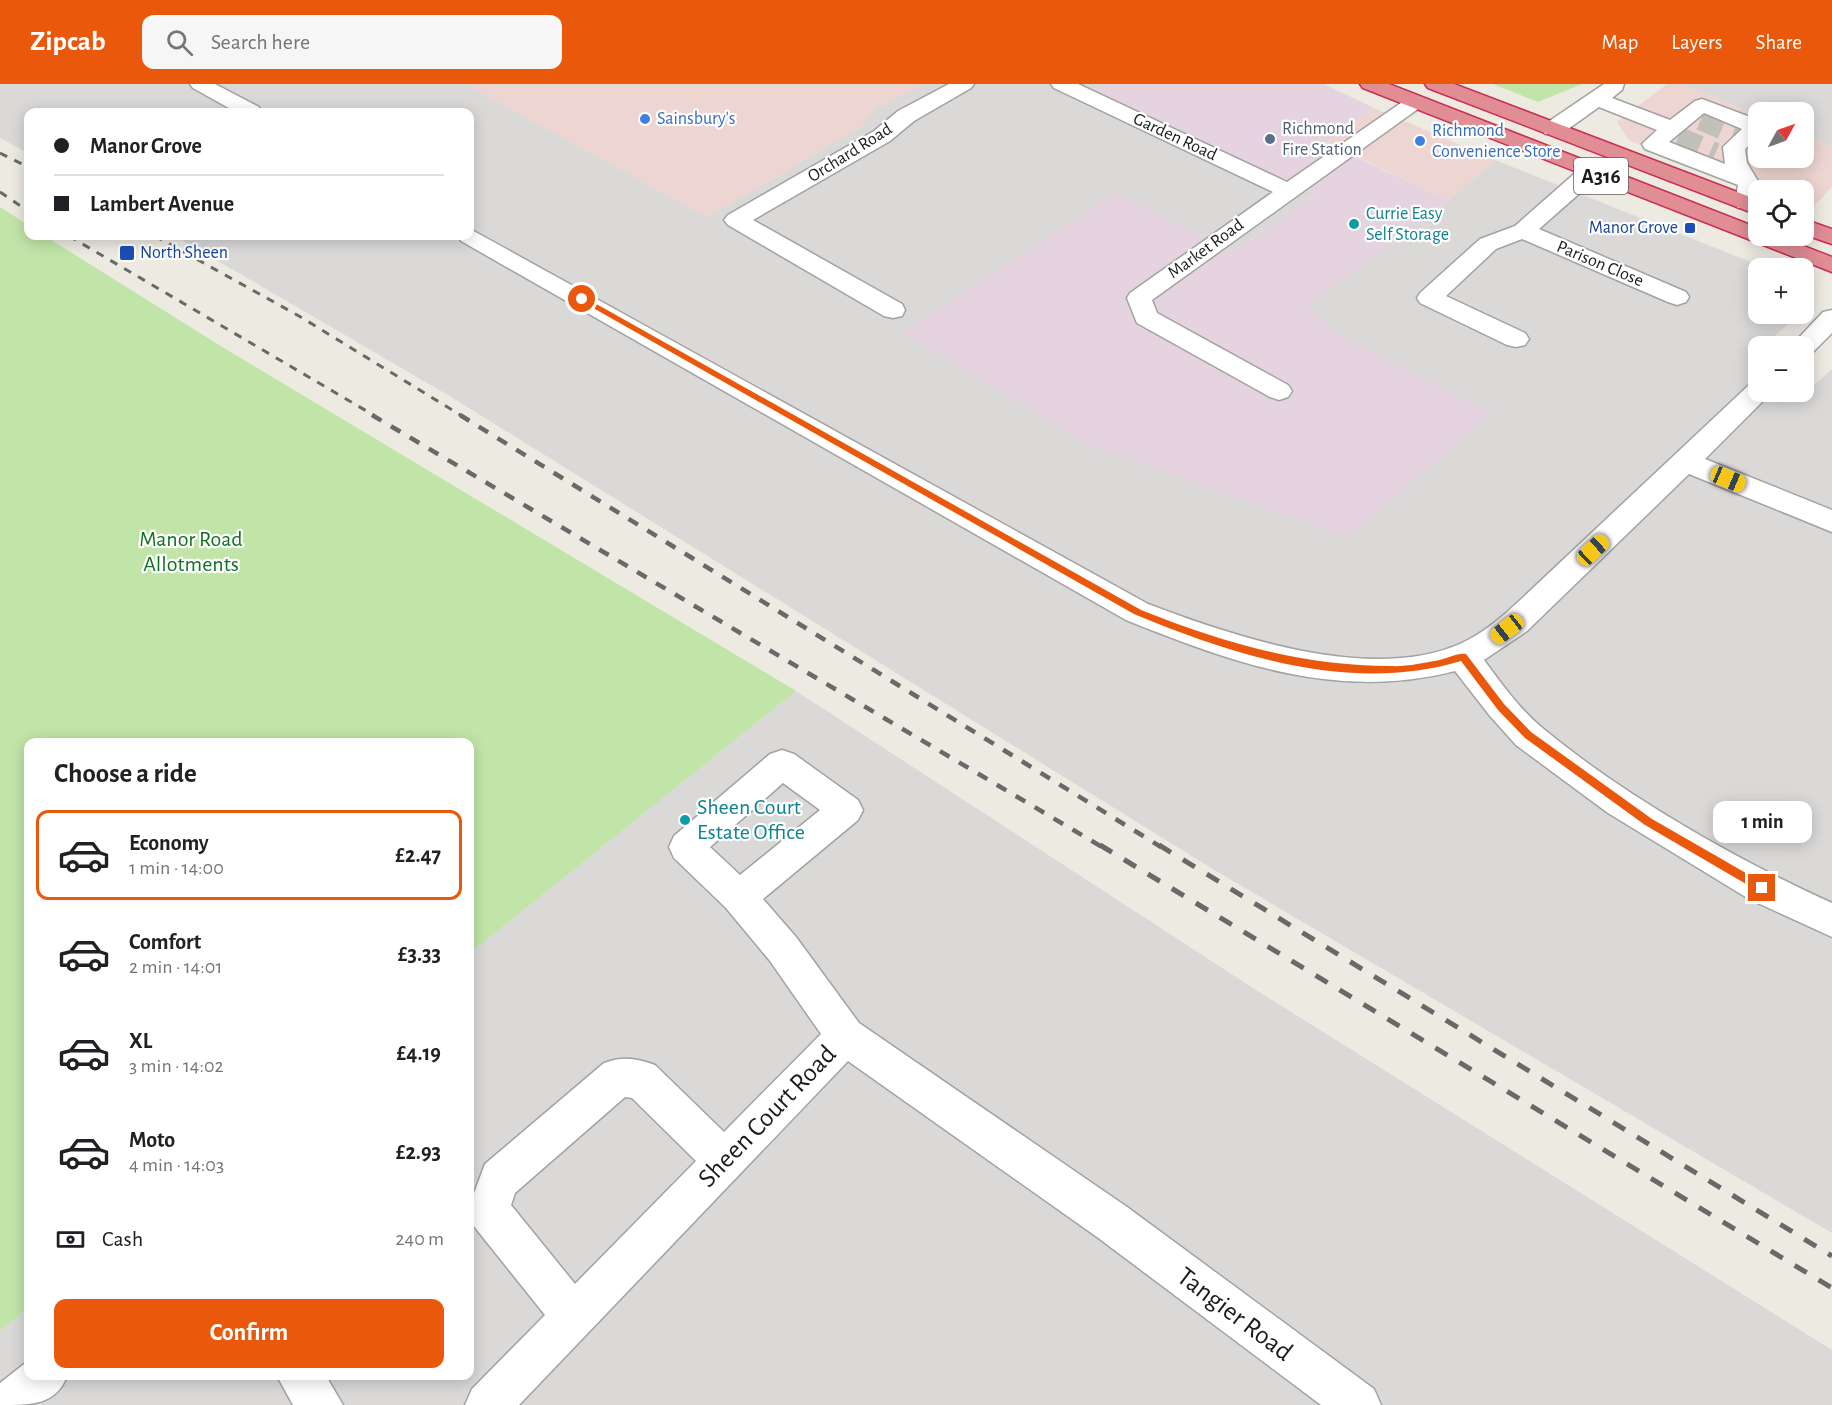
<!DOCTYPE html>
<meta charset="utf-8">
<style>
body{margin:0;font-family:"Alegreya Sans",sans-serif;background:#f6f6f6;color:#202124;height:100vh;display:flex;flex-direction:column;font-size:22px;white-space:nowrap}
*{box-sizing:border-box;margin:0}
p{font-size:20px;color:#757577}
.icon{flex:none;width:33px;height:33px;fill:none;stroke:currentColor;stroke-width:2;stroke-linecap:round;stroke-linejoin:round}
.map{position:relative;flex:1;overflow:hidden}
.details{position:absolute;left:24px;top:654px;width:450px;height:642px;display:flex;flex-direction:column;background:#fff;border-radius:12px;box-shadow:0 3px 15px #0003}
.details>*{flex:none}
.banner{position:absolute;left:24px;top:24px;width:450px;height:132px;border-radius:12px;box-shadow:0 3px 15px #0003;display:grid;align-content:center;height:132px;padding:0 30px;background:#fff}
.needle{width:39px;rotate:50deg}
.tools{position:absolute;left:1748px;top:18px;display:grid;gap:12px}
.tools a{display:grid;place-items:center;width:66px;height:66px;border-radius:12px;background:#fff;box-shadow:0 3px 15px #0003;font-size:30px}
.end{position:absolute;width:27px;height:27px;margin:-14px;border:8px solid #ea580c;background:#fff;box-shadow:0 0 0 3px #fff}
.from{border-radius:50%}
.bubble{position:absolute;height:42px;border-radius:12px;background:#fff;box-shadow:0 3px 15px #0003;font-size:20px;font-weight:700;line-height:42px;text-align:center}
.car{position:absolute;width:18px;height:36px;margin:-18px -9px;border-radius:8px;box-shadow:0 0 4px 2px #0007;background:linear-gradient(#f5c518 24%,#345 0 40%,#f5c518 0 76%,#345 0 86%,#f5c518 0)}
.banner b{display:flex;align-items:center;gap:21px;height:57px;font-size:22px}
.banner b+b{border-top:2px solid #e0e0e0}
.banner i{width:15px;height:15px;background:#202124}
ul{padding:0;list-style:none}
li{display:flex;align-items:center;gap:18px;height:90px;margin:0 12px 9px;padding:0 18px;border:3px solid transparent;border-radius:12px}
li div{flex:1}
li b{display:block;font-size:22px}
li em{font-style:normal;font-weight:700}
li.active{border-color:#ea580c}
li>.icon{width:54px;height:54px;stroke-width:1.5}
h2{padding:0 30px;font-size:27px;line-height:72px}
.pay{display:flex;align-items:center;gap:15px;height:66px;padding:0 30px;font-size:22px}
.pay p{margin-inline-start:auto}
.primary-button{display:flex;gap:12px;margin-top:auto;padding:12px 30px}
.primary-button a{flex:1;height:69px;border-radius:12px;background:#ea580c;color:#fff;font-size:24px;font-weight:700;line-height:69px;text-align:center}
header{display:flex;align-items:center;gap:36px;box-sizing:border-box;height:84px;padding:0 30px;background:#ea580c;color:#fff}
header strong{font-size:28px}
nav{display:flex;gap:33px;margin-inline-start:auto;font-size:21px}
.search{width:420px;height:54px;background:#f6f6f6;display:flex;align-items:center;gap:15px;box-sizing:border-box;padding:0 21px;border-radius:12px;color:#757577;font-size:22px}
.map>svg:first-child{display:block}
.residential{fill:#dad9d8}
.commercial{fill:#edd5d1}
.industrial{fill:#e5d4e0}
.grass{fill:#c1e5a9}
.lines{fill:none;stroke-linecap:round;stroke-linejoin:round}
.minor-tunnel{stroke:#c2c1b9;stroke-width:23;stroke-dasharray:23 12;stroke-linecap:butt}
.minor-casing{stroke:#a2a2a2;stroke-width:3}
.highway-casing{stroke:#cc2d54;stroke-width:3}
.minor{fill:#fff;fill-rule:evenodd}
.highway{fill:#e08d94;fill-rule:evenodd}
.rail-far2{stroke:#696969;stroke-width:3;stroke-dasharray:8 8;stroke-linecap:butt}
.rail-far1{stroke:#696969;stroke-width:4.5;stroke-dasharray:11 11;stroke-linecap:butt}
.rail{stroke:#696969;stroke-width:5;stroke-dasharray:14 14;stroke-linecap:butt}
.route{fill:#ea580c}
.shop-dot{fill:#3f7fe0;stroke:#fff;stroke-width:2}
.service-dot{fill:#5c6f8a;stroke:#fff;stroke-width:2}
.culture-dot{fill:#0f9aa8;stroke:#fff;stroke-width:2}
.transit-dot{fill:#1a4fb4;stroke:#fff;stroke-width:2}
.labels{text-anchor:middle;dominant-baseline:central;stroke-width:4.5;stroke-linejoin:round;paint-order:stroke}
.far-shop-label{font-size:18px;fill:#366cbe;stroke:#fff;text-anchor:start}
.far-service-label{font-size:18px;fill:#4e5e75;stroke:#fff;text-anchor:start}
.far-street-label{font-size:18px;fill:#1b1b1b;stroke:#fff}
.far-culture-label{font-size:18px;fill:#0d838f;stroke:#fff;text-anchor:start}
.far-transit-label{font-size:18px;fill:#164399;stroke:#fff;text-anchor:end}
.shield{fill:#fff;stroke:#5f5f5f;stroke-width:1.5}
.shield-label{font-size:21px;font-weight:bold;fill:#1b1b1b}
.park-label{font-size:22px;fill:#117222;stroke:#fff}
.culture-label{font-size:22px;fill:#0d838f;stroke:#fff;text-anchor:start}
.near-street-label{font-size:27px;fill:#1b1b1b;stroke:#fff}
</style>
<header>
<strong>Zipcab</strong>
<div class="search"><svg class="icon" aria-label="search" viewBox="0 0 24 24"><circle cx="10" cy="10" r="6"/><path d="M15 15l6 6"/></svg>Search here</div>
<nav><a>Map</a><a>Layers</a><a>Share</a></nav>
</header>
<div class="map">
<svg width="1832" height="1321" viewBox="0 0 1832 1321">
<rect width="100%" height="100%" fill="#eceae1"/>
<path class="residential" d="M 0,0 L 466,0 L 707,133 L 860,43 L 874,26 L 922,0 L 1103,0 L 1094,6 L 1315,110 L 1232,168 L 1116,108 L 1331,246 L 1306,222 L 1449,116 L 1495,76 L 1766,184 L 1758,184 L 1758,230 L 1799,230 L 1764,262 L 1758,262 L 1758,268 L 1747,279 L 1758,285 L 1758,308 L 1805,309 L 1832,285 L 1832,1149 L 1211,784 L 451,313 L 175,152 L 470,152 L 470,28 L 28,28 L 28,69 L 0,54 Z
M 1679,0 L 1832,0 L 1832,62 L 1803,49 L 1803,28 L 1758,28 L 1758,31 Z
M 796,607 L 1256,906 L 1832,1266 L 1832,1321 L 0,1321 L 0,1247 L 28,1224 L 28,1292 L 470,1292 L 470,869 Z"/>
<path class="commercial" d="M 466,0 L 922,0 L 874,26 L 860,43 L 707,133 Z
M 1667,0 L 1679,0 L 1758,31 L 1758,74 L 1803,74 L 1803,49 L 1832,62 L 1832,103 L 1811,125 L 1803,122 L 1803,106 L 1762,106 L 1630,57 L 1617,38 Z
M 1374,24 L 1495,76 L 1449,116 L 1325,58 Z"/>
<path class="industrial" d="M 1103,0 L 1324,0 L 1374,24 L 1325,59 L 1449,116 L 1307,222 L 1331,246 L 1491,329 L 1348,454 L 1089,361 L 903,249 L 1116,108 L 1232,168 L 1315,110 L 1093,6 Z"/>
<path class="grass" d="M 1493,0 L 1582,0 L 1538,18 Z
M 0,123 L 28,141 L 28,152 L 45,152 L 219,261 L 796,607 L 470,869 L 470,658 L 28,658 L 28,1224 L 0,1247 Z"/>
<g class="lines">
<path class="minor-tunnel" d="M 1701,35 L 1737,50
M 1678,54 L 1715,70"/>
<defs>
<path id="minor" d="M 190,0 L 215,0 L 259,23 L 262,28 L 236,28 L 193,4 Z
M 949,0 L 974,0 L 971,4 L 914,37 L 890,57 L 753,136 L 902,220 L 905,226 L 902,232 L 893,234 L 884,232 L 728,141 L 724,136 L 728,131 L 874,47 L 898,27 Z
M 1051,0 L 1078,0 L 1287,98 L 1408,14 L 1422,14 L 1426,18 L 1422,22 L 1152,216 L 1157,229 L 1288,301 L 1292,307 L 1288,313 L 1279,316 L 1270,313 L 1137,239 L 1127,214 L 1130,209 L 1273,108 L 1054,4 Z
M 1604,0 L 1624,0 L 1622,6 L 1612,14 L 1670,36 L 1695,17 L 1702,15 L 1758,36 L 1758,53 L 1745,65 L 1747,79 L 1761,102 L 1754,124 L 1738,124 L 1735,119 L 1738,101 L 1645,65 L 1642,60 L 1657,46 L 1599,23 L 1561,50 L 1545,50 L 1542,45 L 1545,40 ZM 1704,29 L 1742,45 L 1723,63 L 1725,80 L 1669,58 Z
M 1590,81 L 1598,83 L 1601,88 L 1598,93 L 1539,145 L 1686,208 L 1689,213 L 1686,218 L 1677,221 L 1668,218 L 1522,155 L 1496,165 L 1446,212 L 1525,249 L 1529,255 L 1525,261 L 1516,263 L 1507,261 L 1420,219 L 1417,214 L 1420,209 L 1480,155 L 1515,142 L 1582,83 Z
M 470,145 L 1148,520 C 1235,553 1372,600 1462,559 C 1483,549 1501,534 1517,519 L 1749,301 L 1758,298 L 1758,308 L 1771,308 L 1767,313 L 1705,375 L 1832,426 L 1832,448 L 1689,390 L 1527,547 L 1484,576 C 1501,599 1518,623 1540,642 C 1621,710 1735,775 1832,819 L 1832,853 L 1749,815 L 1608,729 L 1516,661 L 1490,632 L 1455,587 C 1337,617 1236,580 1126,536 L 461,157 L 458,152 L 470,152 Z
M 1832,226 L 1832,249 L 1812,269 L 1803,271 L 1803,262 L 1791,262 L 1823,228 Z
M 782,666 L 794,670 L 858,716 L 863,726 L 858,736 L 763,815 L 796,853 L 859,939 L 1127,1123 L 1374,1305 L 1381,1321 L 1321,1321 L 1097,1153 L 848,977 L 519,1321 L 465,1321 L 472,1305 L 545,1231 L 473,1141 L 470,1120 L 485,1080 L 604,979 C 622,972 637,974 655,981 L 724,1048 L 821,950 L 770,877 L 726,824 L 674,774 L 669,763 L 674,752 L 770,670 ZM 783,699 L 820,726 L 740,791 L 710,763 ZM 625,1013 L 632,1014 L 696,1077 L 575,1200 L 511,1121 L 515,1109 Z
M 28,1277 L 28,1292 L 67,1292 C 56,1321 32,1321 0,1321 L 0,1299 Z
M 277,1292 L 326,1292 L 343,1321 L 293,1321 Z"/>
<path id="highway" d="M 1360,0 L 1389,0 L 1758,144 L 1758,152 L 1778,152 L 1832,173 L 1832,188 L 1363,4 Z
M 1425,0 L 1454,0 L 1758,116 L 1758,131 L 1428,4 Z
M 1803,135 L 1832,145 L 1832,160 L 1803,150 Z"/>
</defs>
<use href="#minor" class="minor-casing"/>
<use href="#highway" class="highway-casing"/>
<use href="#minor" class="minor"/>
<use href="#highway" class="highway"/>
<path class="rail-far2" d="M 0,69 L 28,83
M 0,108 L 28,127
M 69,152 L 375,332
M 155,152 L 299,232 L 462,332"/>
<path class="rail-far1" d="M 372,331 L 1102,763
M 460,331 L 1161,763"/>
<path class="rail" d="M 1100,761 L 1832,1204
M 1159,761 L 1832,1172"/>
</g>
<path class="route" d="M 579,213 L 584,213 L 1141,526 C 1221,558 1302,582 1390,582 C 1405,583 1424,579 1440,576 C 1448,574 1457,569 1466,570 L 1504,620 L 1531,648 L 1652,735 L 1765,800 L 1765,807 L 1758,807 L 1645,741 L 1525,654 L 1498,626 L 1461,577 C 1352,610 1235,572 1134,530 L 579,216 Z"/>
<g class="shop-dot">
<circle cx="645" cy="35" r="6"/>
<circle cx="1420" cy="57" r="6"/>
</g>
<circle class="service-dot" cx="1270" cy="55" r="6"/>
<g class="culture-dot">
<circle cx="1354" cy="140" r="6"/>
<circle cx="685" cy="736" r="6"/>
</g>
<g class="transit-dot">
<rect x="1684" y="138" width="12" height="12" rx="3"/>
<rect x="119" y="161" width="16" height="16" rx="3"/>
</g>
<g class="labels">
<g class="far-shop-label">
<text x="657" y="35">Sainsbury's</text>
<text x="1432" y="47">Richmond<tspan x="1432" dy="21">Convenience Store</tspan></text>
</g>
<g class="far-service-label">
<text x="1282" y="45">Richmond<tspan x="1282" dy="21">Fire Station</tspan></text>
</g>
<g class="far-street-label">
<text transform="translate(1175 53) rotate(25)">Garden Road</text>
<text transform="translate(850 69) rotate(-32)">Orchard Road</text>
<text transform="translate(1206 165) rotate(-36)">Market Road</text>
<text transform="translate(1600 180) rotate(23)">Parison Close</text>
</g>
<g class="far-culture-label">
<text x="1366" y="130">Currie Easy<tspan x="1366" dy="21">Self Storage</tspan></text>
</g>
<g class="far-transit-label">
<text x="1678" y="144">Manor Grove</text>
<text x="140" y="169" text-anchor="start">North Sheen</text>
</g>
<rect class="shield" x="1574" y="74" width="54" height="36" rx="4.5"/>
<g class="shield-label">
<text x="1601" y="92">A316</text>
</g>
<g class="park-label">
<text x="191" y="455">Manor Road<tspan x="191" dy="25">Allotments</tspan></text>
</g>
<g class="culture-label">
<text x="697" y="723">Sheen Court<tspan x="697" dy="25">Estate Office</tspan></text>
</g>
<g class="near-street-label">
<text transform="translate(767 1032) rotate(-46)">Sheen Court Road</text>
<text transform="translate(1235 1230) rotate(37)">Tangier Road</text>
</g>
</g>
</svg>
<div class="tools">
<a><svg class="needle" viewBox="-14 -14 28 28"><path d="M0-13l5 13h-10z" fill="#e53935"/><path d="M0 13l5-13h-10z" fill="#757577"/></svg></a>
<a><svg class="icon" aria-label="locate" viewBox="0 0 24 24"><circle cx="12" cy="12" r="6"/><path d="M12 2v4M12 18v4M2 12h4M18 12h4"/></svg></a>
<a>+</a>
<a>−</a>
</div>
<i class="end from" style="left:582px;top:215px"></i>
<i class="end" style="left:1762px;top:804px"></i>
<div class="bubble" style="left:1713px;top:717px;width:99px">1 min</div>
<i class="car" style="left:1728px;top:395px;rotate:113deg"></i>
<i class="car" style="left:1593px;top:466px;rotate:47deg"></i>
<i class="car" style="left:1507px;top:545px;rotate:232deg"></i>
<div class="banner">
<b><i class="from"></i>Manor Grove</b>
<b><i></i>Lambert Avenue</b>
</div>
<section class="details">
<h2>Choose a ride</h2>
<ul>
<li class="active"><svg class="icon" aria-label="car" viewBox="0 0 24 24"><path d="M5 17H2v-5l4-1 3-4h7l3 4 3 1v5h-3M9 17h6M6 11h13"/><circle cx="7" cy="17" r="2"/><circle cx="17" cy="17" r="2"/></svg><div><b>Economy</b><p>1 min · 14:00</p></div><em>£2.47</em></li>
<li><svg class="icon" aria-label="car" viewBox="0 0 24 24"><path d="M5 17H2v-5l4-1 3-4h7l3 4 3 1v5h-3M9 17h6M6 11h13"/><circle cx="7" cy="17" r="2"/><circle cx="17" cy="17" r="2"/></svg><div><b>Comfort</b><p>2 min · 14:01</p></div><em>£3.33</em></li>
<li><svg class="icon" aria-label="car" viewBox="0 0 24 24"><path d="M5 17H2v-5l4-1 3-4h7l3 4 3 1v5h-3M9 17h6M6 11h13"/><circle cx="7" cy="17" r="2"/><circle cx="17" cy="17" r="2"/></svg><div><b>XL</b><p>3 min · 14:02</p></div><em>£4.19</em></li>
<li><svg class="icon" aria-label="car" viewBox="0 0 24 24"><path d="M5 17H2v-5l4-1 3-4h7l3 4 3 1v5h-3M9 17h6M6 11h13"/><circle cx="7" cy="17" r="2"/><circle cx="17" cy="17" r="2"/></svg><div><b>Moto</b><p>4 min · 14:03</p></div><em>£2.93</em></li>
</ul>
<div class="pay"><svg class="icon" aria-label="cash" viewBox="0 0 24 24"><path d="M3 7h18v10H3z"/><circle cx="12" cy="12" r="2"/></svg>Cash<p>240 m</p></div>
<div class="primary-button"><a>Confirm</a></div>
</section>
</div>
